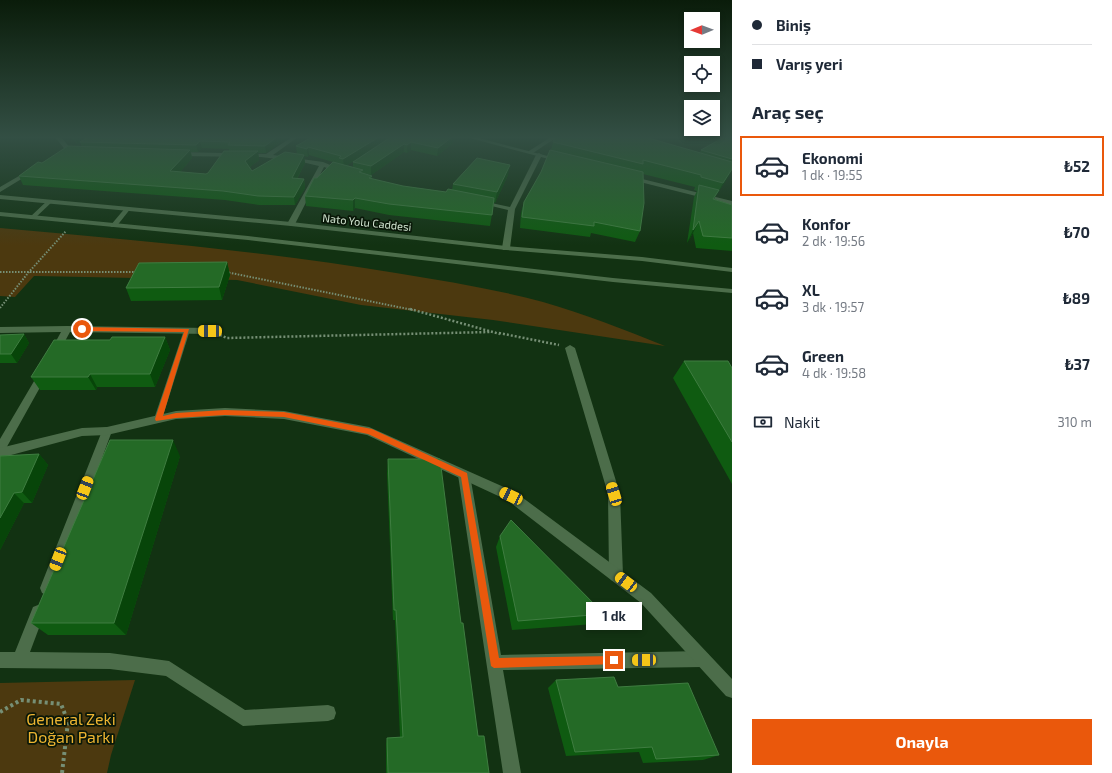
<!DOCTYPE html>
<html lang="tr">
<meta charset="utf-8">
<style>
body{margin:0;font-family:"Exo 2",sans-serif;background:#f6f6f7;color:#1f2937;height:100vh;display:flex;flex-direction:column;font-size:15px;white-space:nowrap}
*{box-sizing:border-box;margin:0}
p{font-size:13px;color:#747a83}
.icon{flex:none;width:22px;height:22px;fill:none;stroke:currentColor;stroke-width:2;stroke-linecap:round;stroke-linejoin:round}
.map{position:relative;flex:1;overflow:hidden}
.sheet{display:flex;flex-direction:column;background:#fff;width:380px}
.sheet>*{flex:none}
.top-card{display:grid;align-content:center;height:88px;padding:0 20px;background:#fff}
.needle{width:26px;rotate:269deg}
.fabs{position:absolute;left:684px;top:12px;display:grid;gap:8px}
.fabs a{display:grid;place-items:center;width:36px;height:36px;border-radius:0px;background:#fff;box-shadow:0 2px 6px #0003;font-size:20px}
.end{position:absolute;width:18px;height:18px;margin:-9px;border:5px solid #ea580c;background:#fff;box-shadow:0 0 0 2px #fff}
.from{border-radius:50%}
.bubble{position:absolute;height:28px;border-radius:0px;background:#fff;box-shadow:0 2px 6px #0003;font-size:13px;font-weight:700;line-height:28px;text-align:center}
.car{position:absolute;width:12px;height:24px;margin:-12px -6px;border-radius:5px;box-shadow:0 0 3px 1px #0007;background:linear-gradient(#f5c518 24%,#345 0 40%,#f5c518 0 76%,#345 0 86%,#f5c518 0)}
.top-card b{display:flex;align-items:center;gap:14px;height:38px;font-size:15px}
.top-card b+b{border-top:1px solid #e0e1e3}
.top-card i{width:10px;height:10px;background:#1f2937}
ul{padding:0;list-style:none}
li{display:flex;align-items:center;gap:12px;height:60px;margin:0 8px 6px;padding:0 12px;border:2px solid transparent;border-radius:0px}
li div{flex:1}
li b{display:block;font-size:15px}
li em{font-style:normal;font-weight:700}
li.current{border-color:#ea580c}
li>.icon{width:36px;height:36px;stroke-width:1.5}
h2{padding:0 20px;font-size:18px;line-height:48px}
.pay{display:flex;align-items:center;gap:10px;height:44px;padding:0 20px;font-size:15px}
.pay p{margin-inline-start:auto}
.action{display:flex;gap:8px;margin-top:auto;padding:8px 20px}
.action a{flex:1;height:46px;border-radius:0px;background:#ea580c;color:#fff;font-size:16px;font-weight:700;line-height:46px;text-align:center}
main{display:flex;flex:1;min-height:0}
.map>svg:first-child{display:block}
.green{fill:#4c390f}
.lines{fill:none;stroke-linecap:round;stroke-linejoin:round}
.path-far2{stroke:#768f75;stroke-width:2;stroke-dasharray:1.5 1.5;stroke-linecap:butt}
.path-far1{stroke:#768f75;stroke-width:2.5;stroke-dasharray:2 2;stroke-linecap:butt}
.path{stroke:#768f75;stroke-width:4;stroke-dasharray:3 3;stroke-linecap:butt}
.lane{fill:#4c6d4a;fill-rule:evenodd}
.street{fill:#4c6d4a;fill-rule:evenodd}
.secondary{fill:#4c6d4a;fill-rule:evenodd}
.wall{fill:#0f5b11;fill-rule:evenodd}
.shaded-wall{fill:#074509}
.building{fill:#246a26;stroke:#3f7d41}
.route{fill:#ea580c}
.labels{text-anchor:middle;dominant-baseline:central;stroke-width:3.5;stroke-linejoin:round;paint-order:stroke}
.far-street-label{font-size:11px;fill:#d2e5d1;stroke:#091708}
.near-park-label{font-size:16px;fill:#edb431;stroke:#091708}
</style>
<main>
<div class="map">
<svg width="732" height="773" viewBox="0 0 732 773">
<rect width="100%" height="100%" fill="#123212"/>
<path class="green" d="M 0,228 C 133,240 265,251 396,273 C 445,281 495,289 543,302 C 585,314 625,330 665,346 L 493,320 L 361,305 L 237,280 L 34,276 L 15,297 L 0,296 Z
M 135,680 L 111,755 L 107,773 L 0,773 L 0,683 Z"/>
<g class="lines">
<path class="path-far2" d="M 0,272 L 137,272
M 226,272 L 413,310
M 0,308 L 28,273 L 66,231"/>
<path class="path-far1" d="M 410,309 L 500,334
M 499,333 L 559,345
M 220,335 L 227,338 L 490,332"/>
<path class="path" d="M 0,712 L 21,700 L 61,704 L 68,722 L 62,773"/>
<path class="lane" d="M 187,328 L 190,330 L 162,419 L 161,421 L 155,421 L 154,419 L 184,330 Z"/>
<path class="street" d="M 55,137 L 61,137 L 71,149 L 81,151 L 78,153 L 67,152 Z
M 292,137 L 298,137 L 273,155 L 323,162 L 345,171 L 342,173 L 324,167 L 295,224 L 291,226 L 287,224 L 319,166 L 302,162 L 261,157 L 178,156 L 175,154 L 178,152 L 266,154 Z
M 551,137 L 557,137 L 533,153 L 529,153 L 529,151 Z
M 539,153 L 542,155 L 515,209 L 510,248 L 509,250 L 503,250 L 502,248 L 508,210 L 479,203 L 482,201 L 510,207 L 536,155 Z
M 31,169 L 34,171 L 33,172 L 0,192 L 0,187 Z
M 48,200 L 53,201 L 34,219 L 30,219 L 30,217 Z
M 126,207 L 131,208 L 116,227 L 112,227 L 110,226 Z
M 67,326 L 210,328 L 214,331 L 210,334 L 70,332 L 58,354 L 55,355 L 50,352 L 61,332 L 0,333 L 0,327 Z
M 570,345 L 575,348 L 620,494 L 623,575 L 621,580 L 616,582 L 611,580 L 609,575 L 608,494 L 565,348 Z
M 43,370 L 48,373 L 4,452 L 0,454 L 0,439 L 40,371 Z
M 107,427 L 111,428 L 112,431 L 54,588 L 52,593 L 47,595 L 42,593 L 40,588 L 102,431 L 103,428 Z
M 464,470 L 468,472 L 470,475 L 501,655 L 703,651 L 708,654 L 711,659 L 708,664 L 703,667 L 503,670 L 521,773 L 503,773 L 458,475 L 460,472 Z
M 38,605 L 43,607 L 45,612 L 30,652 L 110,653 L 169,661 L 245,710 L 328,705 L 334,707 L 336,713 L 334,719 L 328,721 L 243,726 L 166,676 L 110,669 L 0,668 L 0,652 L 15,652 L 33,607 Z"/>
<path class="secondary" d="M 466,137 L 475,137 L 563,160 L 560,162 Z
M 630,176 L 732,201 L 732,205 L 628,179 L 628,177 Z
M 0,195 L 291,222 L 506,246 L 642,257 L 732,268 L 732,272 L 642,261 L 506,250 L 291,226 L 0,199 Z
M 0,212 L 248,236 L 613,278 L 732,289 L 732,293 L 613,282 L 248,240 L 0,216 Z
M 225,408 L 284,411 L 369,427 L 515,492 L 651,593 L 732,679 L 732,698 L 726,696 L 641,603 L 507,500 L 367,435 L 284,419 L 225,416 L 176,419 L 107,435 L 82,436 L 0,458 L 0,448 L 82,428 L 107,427 L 176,411 Z"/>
</g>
<path class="wall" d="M 71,137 L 287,137 L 266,153 L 258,153 L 259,160 L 250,167 L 252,171 L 297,154 L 296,146 L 391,137 L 347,165 L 353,167 L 353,162 L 391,137 L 453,143 L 437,156 L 411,150 L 407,153 L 404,152 L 371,175 L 363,173 L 372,176 L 372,179 L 403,186 L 446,192 L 452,190 L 453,184 L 508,175 L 495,203 L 494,202 L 490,226 L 389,215 L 355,208 L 353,211 L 306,206 L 305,196 L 317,178 L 333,162 L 309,155 L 308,157 L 304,156 L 305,163 L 297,179 L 304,179 L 305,188 L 295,205 L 259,205 L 225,200 L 23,185 L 19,176 L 42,163 L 82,147 L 80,142 L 77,144 ZM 202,148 L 229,149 L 229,151 L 208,173 L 206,174 L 180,172 L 192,158 L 191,152 L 198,152 Z
M 732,138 L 732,170 L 714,199 L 732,205 L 732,251 L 696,248 L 693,233 L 687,243 L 694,197 L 697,191 L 694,190 L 695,187 L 643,174 L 640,231 L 635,242 L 591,233 L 590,237 L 520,228 L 521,213 L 524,202 L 541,172 L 551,150 L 553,142 L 700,153 L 701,150 Z
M 227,262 L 230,275 L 222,300 L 131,301 L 126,288 Z
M 24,334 L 29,343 L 17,363 L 0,363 L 0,335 Z
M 165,337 L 170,350 L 155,387 L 97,387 L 96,390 L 40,390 L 31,377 L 110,340 Z
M 684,361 L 732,368 L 732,484 L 673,378 Z
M 39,454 L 48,465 L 32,503 L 24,503 L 0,550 L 0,456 Z
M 180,456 L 126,635 L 48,635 L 31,623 Z
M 388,459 L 461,623 L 478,736 L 489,773 L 386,773 L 386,744 L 387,738 L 400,737 L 395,620 L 393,620 L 387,473 Z
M 500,536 L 604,614 L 595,624 L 512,630 L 496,547 Z
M 556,680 L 618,687 L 719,755 L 703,760 L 643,763 L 639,752 L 566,756 L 548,688 Z"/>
<path class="shaded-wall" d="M 74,137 L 90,137 L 80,142 L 77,144 Z
M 277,137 L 287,137 L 266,153 L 265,146 Z
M 379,137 L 391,137 L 344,167 L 343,159 Z
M 452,137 L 454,137 L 453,143 L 437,156 L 438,148 Z
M 200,141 L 202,148 L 198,152 L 196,145 Z
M 411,142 L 411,150 L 407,153 L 407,145 Z
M 404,144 L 404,152 L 371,175 L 371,166 Z
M 308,147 L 309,155 L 308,157 L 307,149 Z
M 190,150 L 192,158 L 173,180 L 170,171 Z
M 258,151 L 259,160 L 247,169 L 245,161 Z
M 304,155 L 305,163 L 292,187 L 292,178 Z
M 510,165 L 508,175 L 495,203 L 497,192 Z
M 732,169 L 729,176 L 716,196 L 723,183 Z
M 304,179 L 305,188 L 295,205 L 294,197 Z
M 355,198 L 355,208 L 353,211 L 353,200 Z
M 699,221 L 693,233 L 687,243 L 693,230 Z
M 227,262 L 230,275 L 222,300 L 219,287 Z
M 24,334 L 29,343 L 17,363 L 11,354 Z
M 165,337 L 170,350 L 155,387 L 150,374 Z
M 90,374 L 97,387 L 96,390 L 88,377 Z
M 173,440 L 180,456 L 126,635 L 114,623 Z
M 39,454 L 48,465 L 32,503 L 22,492 Z
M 14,493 L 24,503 L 0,550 L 0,518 Z"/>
<path class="building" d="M 88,137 L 277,137 L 265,146 L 228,145 L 230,142 L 200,141 L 196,145 L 80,142 Z
M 312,137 L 379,137 L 343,159 L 339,158 L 341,156 L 308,147 L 307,149 L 296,146 Z
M 391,137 L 452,137 L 438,148 L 411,142 L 407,145 L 404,144 L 371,166 L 353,162 Z
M 555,137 L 645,137 L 732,162 L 732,169 L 723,183 L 701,177 L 701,175 L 643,160 L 643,164 L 553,142 Z
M 724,137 L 727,137 L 732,138 L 732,159 L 701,150 Z
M 68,146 L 190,150 L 170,171 L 206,174 L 208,173 L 224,151 L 258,151 L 245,161 L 252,171 L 285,152 L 304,155 L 292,178 L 304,179 L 294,197 L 258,196 L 223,191 L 19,176 L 38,162 L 42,163 Z
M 550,150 L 643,172 L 644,203 L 640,231 L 594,222 L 594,226 L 522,217 L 524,202 L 541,172 Z
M 477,158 L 510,165 L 497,192 L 453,184 Z
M 333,162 L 363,170 L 359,172 L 372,176 L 369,178 L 403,186 L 446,192 L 448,189 L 494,198 L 492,215 L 389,204 L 355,198 L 353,200 L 305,196 L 314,178 L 317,178 Z
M 699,185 L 719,190 L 713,199 L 732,205 L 732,238 L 703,236 L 699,221 L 693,230 Z
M 227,262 L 219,287 L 126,288 L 139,263 Z
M 24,334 L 11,354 L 0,354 L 0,335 Z
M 112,337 L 165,337 L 150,374 L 90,374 L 88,377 L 31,377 L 54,340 L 110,340 Z
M 684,361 L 728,361 L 732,368 L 732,442 Z
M 110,440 L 173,440 L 114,623 L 31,623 Z
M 39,454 L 22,492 L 14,493 L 0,518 L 0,456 Z
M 388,459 L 440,459 L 461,623 L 463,623 L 478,736 L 484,736 L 489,773 L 388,773 L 387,738 L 403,737 L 396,610 L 394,610 Z
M 511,520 L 604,614 L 518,621 L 500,536 Z
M 614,677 L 618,687 L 688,683 L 719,755 L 656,759 L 652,747 L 575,752 L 556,680 Z"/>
<linearGradient id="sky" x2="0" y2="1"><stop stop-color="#0a1c0a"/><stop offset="0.56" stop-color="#334f44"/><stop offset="1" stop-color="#334f44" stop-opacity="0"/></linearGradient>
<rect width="732" height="245" fill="url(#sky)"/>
<path class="route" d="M 82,327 L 189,329 L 163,416 L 176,413 L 225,410 L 284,412 L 372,429 L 467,473 L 499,658 L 614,656 L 617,657 L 619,660 L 617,664 L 494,668 L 491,666 L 461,477 L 368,434 L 284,417 L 225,415 L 176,418 L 156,421 L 155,419 L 184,332 L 80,331 L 80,328 Z"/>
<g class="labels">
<g class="far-street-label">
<text transform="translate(367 222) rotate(6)">Nato Yolu Caddesi</text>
</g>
<g class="near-park-label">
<text x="71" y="718">General Zeki<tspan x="71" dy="18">Doğan Parkı</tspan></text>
</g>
</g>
</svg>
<div class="fabs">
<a><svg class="needle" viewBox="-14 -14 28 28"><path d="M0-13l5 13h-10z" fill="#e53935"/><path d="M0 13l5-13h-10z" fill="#747a83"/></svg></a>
<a><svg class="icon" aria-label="locate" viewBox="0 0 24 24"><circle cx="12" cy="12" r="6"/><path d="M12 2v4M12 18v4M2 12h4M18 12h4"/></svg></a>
<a><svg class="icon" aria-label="layers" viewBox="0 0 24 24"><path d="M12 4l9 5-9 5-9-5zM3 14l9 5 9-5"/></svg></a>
</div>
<i class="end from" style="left:82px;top:329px"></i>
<i class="end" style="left:614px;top:660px"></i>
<div class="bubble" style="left:586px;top:602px;width:56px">1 dk</div>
<i class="car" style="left:210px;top:331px;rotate:271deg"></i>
<i class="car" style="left:85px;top:488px;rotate:21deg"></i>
<i class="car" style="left:614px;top:494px;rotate:343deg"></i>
<i class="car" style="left:511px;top:496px;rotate:295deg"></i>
<i class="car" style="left:58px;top:559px;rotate:201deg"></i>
<i class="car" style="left:626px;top:582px;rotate:307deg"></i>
<i class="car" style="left:644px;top:660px;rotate:269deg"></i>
</div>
<section class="sheet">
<div class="top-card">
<b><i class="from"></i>Biniş</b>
<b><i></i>Varış yeri</b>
</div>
<h2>Araç seç</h2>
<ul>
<li class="current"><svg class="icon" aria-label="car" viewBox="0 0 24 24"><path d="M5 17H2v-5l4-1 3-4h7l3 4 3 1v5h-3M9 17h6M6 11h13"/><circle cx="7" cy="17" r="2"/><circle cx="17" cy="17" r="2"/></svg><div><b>Ekonomi</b><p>1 dk · 19:55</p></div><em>₺52</em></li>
<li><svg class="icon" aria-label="car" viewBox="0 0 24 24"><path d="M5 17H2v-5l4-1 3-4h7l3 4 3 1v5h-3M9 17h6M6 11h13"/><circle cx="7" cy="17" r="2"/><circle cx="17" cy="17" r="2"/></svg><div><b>Konfor</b><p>2 dk · 19:56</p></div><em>₺70</em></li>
<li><svg class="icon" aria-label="car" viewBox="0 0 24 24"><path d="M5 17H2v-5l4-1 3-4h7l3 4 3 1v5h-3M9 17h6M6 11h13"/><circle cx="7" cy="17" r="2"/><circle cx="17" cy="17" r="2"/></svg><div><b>XL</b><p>3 dk · 19:57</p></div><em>₺89</em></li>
<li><svg class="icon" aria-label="car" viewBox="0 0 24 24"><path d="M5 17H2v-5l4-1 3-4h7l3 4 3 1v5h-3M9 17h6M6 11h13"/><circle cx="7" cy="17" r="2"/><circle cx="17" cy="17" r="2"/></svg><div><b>Green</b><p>4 dk · 19:58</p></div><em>₺37</em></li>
</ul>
<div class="pay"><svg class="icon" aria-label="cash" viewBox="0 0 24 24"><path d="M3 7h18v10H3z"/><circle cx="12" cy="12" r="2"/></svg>Nakit<p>310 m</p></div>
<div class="action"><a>Onayla</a></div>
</section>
</main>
